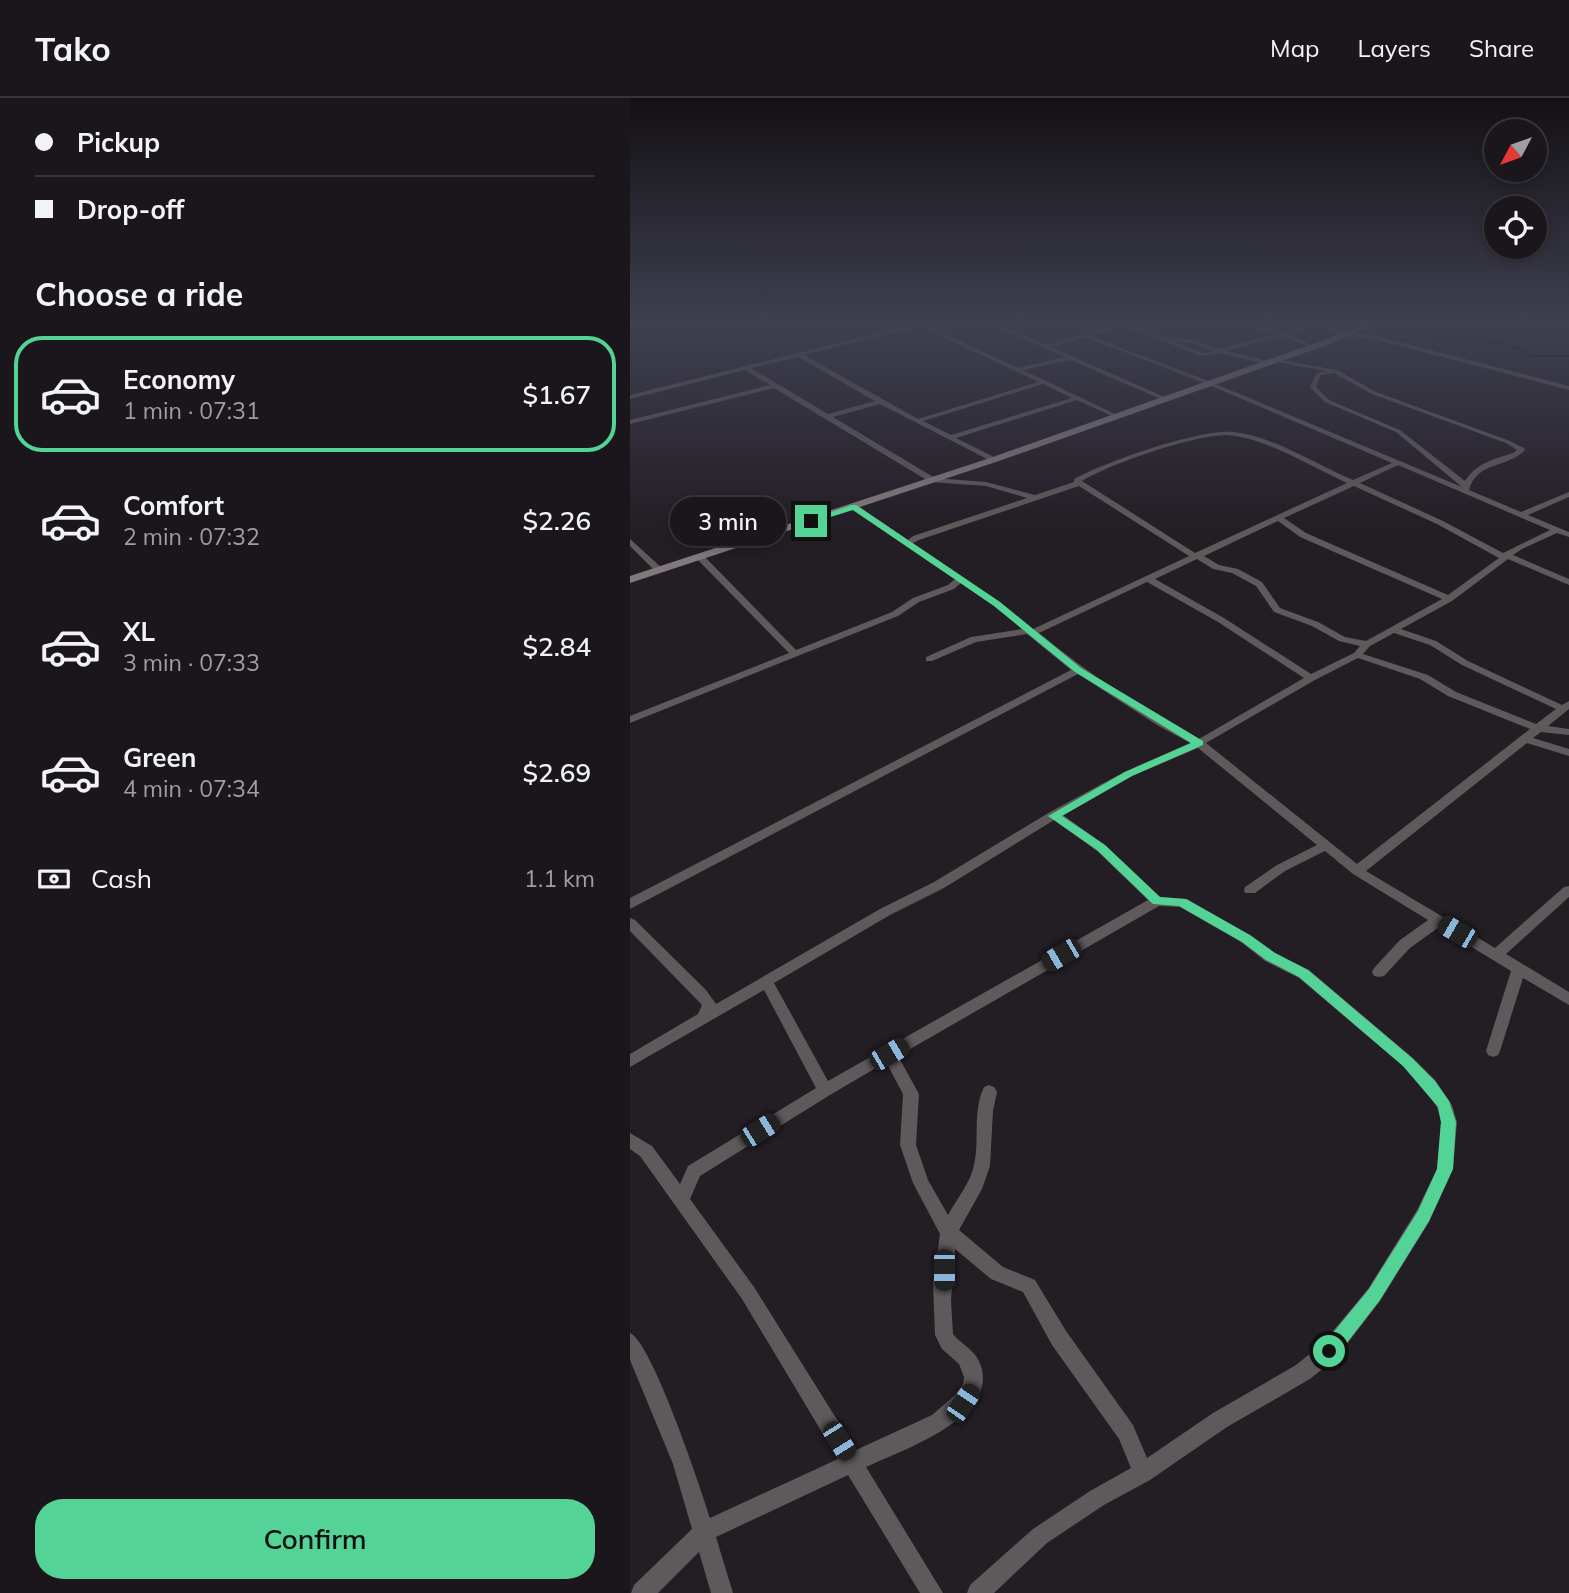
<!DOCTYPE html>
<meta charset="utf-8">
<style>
body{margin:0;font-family:Mulish,sans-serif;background:#272328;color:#f1f3f6;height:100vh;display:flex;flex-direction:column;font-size:26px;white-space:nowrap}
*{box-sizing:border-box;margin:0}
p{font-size:23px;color:#9f9fa3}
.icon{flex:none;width:38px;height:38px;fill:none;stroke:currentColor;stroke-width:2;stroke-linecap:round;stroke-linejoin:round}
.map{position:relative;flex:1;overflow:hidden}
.sheet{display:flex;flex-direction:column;background:#1a161b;width:630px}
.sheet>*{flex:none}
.hud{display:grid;align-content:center;height:154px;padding:0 35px;background:#1a161b}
.needle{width:46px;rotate:229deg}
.tools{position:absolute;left:854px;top:21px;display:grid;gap:14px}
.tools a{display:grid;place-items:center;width:63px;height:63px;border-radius:50%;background:#1a161b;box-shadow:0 4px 10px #0003,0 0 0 2px #38353a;font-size:35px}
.end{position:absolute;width:32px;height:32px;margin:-16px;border:9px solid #53d396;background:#111;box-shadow:0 0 0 4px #111}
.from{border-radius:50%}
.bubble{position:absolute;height:49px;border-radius:24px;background:#1a161b;box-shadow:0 4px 10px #0003,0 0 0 2px #38353a;font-size:23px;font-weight:600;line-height:49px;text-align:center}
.car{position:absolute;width:21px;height:42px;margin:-21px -10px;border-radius:9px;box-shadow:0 0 5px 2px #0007;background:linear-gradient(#222 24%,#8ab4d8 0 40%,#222 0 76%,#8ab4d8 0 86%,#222 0)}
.hud b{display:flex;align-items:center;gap:24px;height:66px;font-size:26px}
.hud b+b{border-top:2px solid #38353a}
.hud i{width:18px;height:18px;background:#f1f3f6}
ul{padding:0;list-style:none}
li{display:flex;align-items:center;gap:21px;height:116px;margin:0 14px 10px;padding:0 21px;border:4px solid transparent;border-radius:28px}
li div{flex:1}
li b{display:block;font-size:26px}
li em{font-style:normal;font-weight:600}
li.selected{border-color:#53d396}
li>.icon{width:63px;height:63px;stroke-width:1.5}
h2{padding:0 35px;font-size:32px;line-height:84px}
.pay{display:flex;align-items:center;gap:18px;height:77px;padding:0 35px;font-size:26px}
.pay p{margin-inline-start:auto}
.button{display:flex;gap:14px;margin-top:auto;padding:14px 35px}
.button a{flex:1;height:80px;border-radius:28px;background:#53d396;color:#111;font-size:28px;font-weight:600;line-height:80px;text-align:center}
header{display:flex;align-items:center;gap:42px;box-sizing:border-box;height:98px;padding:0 35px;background:#1a161b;border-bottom:2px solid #38353a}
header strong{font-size:33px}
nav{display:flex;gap:38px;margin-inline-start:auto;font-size:24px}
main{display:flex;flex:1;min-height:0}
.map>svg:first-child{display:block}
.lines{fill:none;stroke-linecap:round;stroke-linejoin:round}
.stream{stroke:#00022e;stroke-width:2}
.street{fill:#5e595a;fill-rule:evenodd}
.secondary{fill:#82797c;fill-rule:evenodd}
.route{fill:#53d396}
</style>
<header>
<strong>Tako</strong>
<nav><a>Map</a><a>Layers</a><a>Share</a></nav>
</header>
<main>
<section class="sheet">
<div class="hud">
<b><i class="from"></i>Pickup</b>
<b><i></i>Drop-off</b>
</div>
<h2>Choose a ride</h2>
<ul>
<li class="selected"><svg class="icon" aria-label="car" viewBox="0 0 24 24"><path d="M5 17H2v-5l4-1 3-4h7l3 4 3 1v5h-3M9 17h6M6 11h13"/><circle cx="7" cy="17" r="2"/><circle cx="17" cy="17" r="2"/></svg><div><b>Economy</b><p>1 min · 07:31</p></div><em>$1.67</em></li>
<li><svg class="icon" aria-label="car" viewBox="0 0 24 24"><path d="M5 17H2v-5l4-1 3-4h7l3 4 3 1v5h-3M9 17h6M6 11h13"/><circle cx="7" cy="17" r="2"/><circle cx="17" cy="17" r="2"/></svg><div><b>Comfort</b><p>2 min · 07:32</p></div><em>$2.26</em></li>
<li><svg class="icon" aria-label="car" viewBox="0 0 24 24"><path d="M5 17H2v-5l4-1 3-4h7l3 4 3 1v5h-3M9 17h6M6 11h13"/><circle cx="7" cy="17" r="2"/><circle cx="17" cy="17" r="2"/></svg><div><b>XL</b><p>3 min · 07:33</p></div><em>$2.84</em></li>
<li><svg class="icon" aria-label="car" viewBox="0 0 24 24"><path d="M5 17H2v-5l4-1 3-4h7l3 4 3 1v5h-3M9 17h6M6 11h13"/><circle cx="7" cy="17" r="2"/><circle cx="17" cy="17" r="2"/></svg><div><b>Green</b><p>4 min · 07:34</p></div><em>$2.69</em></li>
</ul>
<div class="pay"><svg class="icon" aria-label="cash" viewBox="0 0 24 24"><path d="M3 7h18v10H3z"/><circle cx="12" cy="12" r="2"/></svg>Cash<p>1.1 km</p></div>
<div class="button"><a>Confirm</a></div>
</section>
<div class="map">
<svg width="939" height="1495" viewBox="0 0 939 1495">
<rect width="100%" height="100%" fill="#231d24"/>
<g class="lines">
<path class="stream" d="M 782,223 L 792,225 L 794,229 L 791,231 L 810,240 L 869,244 L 893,252 L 901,258 L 939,258"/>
<path class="street" d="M 297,223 L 306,223 L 296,227 L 388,270 L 435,259 L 353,223 L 360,223 L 416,247 L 490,226 L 486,223 L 493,223 L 529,238 L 565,242 L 589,251 L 646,236 L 604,223 L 612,223 L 652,234 L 680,226 L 671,223 L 679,223 L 719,234 L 743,237 L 939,288 L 939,292 L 743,241 L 718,238 L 686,228 L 657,236 L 684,248 L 684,250 L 651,238 L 596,253 L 642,264 L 640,267 L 589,255 L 571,258 L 495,228 L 460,238 L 581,284 L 832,389 L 766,334 L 695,304 L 680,289 L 687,275 L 695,273 L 643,263 L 646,261 L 707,272 L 746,294 L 880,343 L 894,350 L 895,352 C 878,370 847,363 839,392 L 891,414 L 939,394 L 939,399 L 898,417 L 939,434 L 939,439 L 927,435 L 892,451 L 883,457 L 939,481 L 939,487 L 878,461 L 822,503 L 771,531 L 806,543 L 838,563 L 932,607 L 939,603 L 939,611 L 918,628 L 939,631 L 939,637 L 911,634 L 903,640 L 939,651 L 939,658 L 897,645 L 736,773 L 865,850 L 934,789 L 939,788 L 939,799 L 876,856 L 939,894 L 939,907 L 893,880 L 870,953 L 868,957 L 863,959 L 858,957 L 856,953 L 881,873 L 809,829 L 780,850 L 754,878 L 749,879 L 744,878 L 742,874 L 744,870 L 770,842 L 798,822 L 723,776 L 695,753 L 655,773 L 625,795 L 615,795 L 614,792 L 615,789 L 647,767 L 687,747 L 568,650 L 502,678 L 433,717 L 475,747 L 530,799 L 557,801 L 621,838 L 645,855 L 679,872 L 783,960 L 805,982 L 822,1007 L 827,1024 L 823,1071 L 799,1124 L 750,1203 L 706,1260 L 680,1281 L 597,1329 L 520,1382 L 474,1407 L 417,1445 L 364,1495 L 337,1495 L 340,1487 L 403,1431 L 460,1393 L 501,1370 L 489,1341 L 422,1247 L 393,1194 L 361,1181 L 325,1151 L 321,1202 L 323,1236 C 333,1248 346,1252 351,1268 C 368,1320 270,1353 236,1369 L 313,1495 L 290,1495 L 218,1377 L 86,1439 L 103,1495 L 81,1495 L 69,1454 L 28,1495 L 1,1495 L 4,1487 L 62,1431 L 43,1366 L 0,1262 L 0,1235 C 22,1244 71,1391 80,1420 L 208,1361 L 112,1201 L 10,1058 L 0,1051 L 0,1035 L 22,1048 L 50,1086 L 58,1068 L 186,990 L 134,892 L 0,969 L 0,956 L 68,916 L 72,907 L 0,833 L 0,820 L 5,822 L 76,892 L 86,906 L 250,811 L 304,784 L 420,714 L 494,674 L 560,645 L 527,627 L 448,576 L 0,811 L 0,800 L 441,572 L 397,536 L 346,544 L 302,563 L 296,563 L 296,559 L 341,539 L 392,531 L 364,508 L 331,485 L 324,491 L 289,504 L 268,518 L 0,625 L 0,618 L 159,555 L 67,461 L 67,457 L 73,457 L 166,552 L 262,514 L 283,500 L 318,487 L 325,481 L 221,411 L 221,407 L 227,407 L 278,442 L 283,438 L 397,400 L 356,388 L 300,384 L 144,290 L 0,326 L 0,322 L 140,287 L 115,272 L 0,301 L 0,297 ZM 290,228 L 408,284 L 288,321 L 174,257 ZM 455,239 L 577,286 L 762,365 L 723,382 C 687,367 643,338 604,334 C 570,330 475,364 444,381 L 444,384 L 405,397 L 356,384 L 305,380 L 203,319 L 250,306 L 363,364 L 367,362 L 366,360 L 326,340 L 447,302 L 484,319 L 489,318 L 393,272 L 440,262 L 533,302 L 537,302 L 537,300 L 421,249 ZM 541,242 L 564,246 L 583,253 L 573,255 ZM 168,259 L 245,303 L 198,316 L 121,270 ZM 704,275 L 742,296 L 876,345 L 887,352 L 883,355 C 865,361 846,365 835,383 L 770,332 L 699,302 L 686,289 L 691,277 ZM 413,286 L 442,300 L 321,337 L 293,323 ZM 596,337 C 635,339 681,369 717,385 L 565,455 L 452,383 C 482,365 561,338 596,337 ZM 768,367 L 920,432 L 873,455 L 813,423 L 730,385 ZM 449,388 L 559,458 L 403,531 L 370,504 L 283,445 L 289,442 ZM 724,388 L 807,426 L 869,460 L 818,497 L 676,435 L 654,420 ZM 648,423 L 670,439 L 812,501 L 736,543 L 715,539 L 688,524 L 650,510 L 632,484 L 608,471 L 589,467 L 574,458 ZM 567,461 L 583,471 L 602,475 L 626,488 L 644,514 L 682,528 L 709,543 L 730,548 L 724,555 L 681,576 L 594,520 L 525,481 ZM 517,484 L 588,524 L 674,580 L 569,641 C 512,611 459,576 409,535 ZM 764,535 L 800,547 L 832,567 L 926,611 L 906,626 L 826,594 L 798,577 L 733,556 L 740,548 ZM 728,560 L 790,581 L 818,598 L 900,631 L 727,766 L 576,645 L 685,582 ZM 424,722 L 467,753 L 518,802 L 198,983 L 144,885 L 260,817 L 314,790 ZM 529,808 L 550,809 L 611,844 L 635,863 L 669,880 L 773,968 L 795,992 L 807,1009 L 811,1024 L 807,1071 L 787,1112 L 738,1191 L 692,1246 L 666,1267 L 583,1315 L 517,1360 L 503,1327 L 436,1233 L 405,1182 L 373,1169 L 329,1132 L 352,1091 L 360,1068 L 363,1013 L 367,994 L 364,989 L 359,987 L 354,989 C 342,1014 350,1042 344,1067 C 340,1086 327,1100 318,1117 L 298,1082 L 286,1047 L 289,996 L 268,958 ZM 256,964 L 273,996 L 270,1047 L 283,1085 L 310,1136 L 303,1186 L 305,1237 L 312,1251 L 329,1266 L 334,1279 L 333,1286 L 325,1297 L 302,1317 L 226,1352 L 124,1189 L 60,1101 L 70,1078 L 200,997 Z
M 889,223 L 900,223 L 886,227 L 883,225 Z
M 0,441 L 32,470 L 32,474 L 26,474 L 0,448 Z"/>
<path class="secondary" d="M 741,223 L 750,223 L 700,246 L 366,364 L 0,485 L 0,478 L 360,360 L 694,242 Z"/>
</g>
<linearGradient id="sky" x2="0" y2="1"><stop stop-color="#131014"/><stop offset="0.52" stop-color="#3f4050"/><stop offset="1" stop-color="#3f4050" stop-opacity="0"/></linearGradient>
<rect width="939" height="432" fill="url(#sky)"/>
<path class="route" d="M 221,407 L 226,407 L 370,504 L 451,570 L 573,643 L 573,647 L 502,678 L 432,718 L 475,747 L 530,799 L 556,801 L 620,837 L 645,855 L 678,872 L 782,960 L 805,983 L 819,1003 L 826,1024 L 823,1071 L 799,1123 L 750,1202 L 706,1259 L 699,1262 L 693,1259 L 691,1253 L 693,1247 L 739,1191 L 788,1113 L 807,1071 L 811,1024 L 808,1009 L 773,968 L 669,879 L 636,862 L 612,844 L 549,808 L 523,806 L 467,752 L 418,718 L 495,674 L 561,645 L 445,574 L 364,508 L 223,412 L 181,425 L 177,423 Z"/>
</svg>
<div class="tools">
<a><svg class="needle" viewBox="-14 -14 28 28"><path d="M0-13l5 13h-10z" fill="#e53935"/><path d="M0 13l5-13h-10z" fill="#9f9fa3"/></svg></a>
<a><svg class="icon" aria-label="locate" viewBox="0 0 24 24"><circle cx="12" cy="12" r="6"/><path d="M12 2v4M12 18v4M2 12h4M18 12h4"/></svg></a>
</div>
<i class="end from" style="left:699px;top:1253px"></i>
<i class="end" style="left:181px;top:423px"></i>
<div class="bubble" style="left:40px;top:399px;width:116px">3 min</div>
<i class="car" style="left:827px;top:834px;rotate:300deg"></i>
<i class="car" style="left:431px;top:857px;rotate:240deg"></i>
<i class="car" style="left:259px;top:956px;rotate:60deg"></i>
<i class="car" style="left:130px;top:1032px;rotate:58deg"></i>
<i class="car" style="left:314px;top:1172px;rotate:180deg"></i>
<i class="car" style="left:333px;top:1305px;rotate:34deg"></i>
<i class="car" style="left:209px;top:1343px;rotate:148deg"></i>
</div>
</main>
